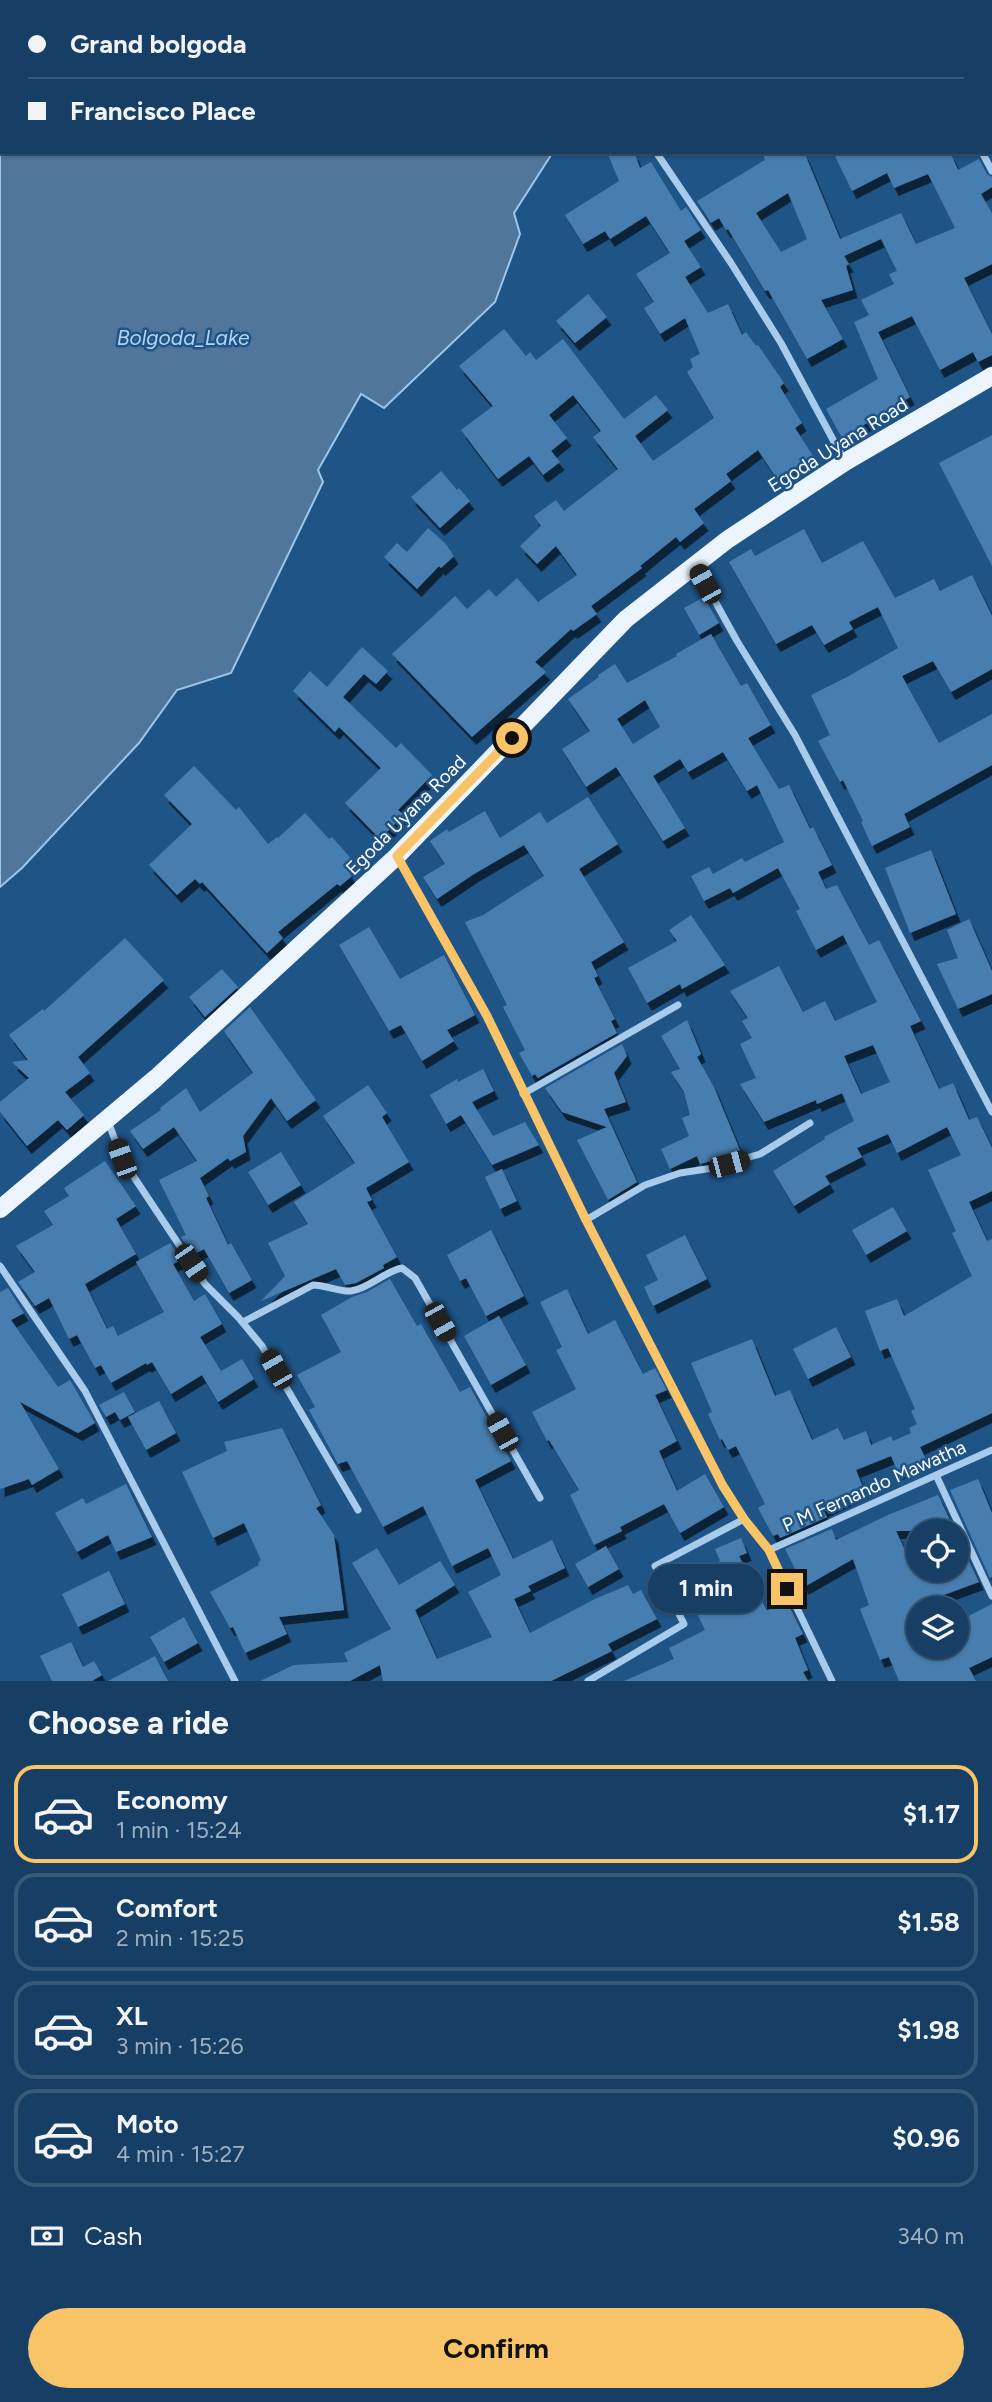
<!DOCTYPE html>
<meta charset="utf-8">
<style>
body{margin:0;font-family:Figtree,sans-serif;background:#20466b;color:#f1f3f6;height:100vh;display:flex;flex-direction:column;font-size:26px;white-space:nowrap}
*{box-sizing:border-box;margin:0}
p{font-size:23px;color:#9eafbf}
.icon{flex:none;width:38px;height:38px;fill:none;stroke:currentColor;stroke-width:2;stroke-linecap:round;stroke-linejoin:round}
.map{position:relative;height:1681px;overflow:hidden}
.drawer{display:flex;flex-direction:column;background:#173f65;flex:1}
.drawer>*{flex:none}
.hud{position:absolute;left:0px;top:0px;width:992px;height:154px;box-shadow:0 2px 5px #0004,0 0 0 2px #365879;display:grid;align-content:center;height:154px;padding:0 28px;background:#173f65}
.tools{position:absolute;left:906px;top:1519px;display:grid;gap:14px}
.tools a{display:grid;place-items:center;width:63px;height:63px;border-radius:50%;background:#173f65;box-shadow:0 2px 5px #0004,0 0 0 2px #365879;font-size:35px}
.end{position:absolute;width:32px;height:32px;margin:-16px;border:9px solid #f9c467;background:#111;box-shadow:0 0 0 4px #111}
.from{border-radius:50%}
.bubble{position:absolute;height:49px;border-radius:24px;background:#173f65;box-shadow:0 2px 5px #0004,0 0 0 2px #365879;font-size:23px;font-weight:700;line-height:49px;text-align:center}
.car{position:absolute;width:21px;height:42px;margin:-21px -10px;border-radius:9px;box-shadow:0 0 5px 2px #0007;background:linear-gradient(#222 24%,#8ab4d8 0 40%,#222 0 76%,#8ab4d8 0 86%,#222 0)}
.hud b{display:flex;align-items:center;gap:24px;height:66px;font-size:26px}
.hud b+b{border-top:2px solid #365879}
.hud i{width:18px;height:18px;background:#f1f3f6}
ul{padding:0;list-style:none}
li{display:flex;align-items:center;gap:21px;height:98px;margin:0 14px 10px;padding:0 14px;border:4px solid #365879;border-radius:21px}
li div{flex:1}
li b{display:block;font-size:26px}
li em{font-style:normal;font-weight:700}
li.active{border-color:#f9c467}
li>.icon{width:63px;height:63px;stroke-width:1.5}
h2{padding:0 28px;font-size:32px;line-height:84px}
.pay{display:flex;align-items:center;gap:18px;height:77px;padding:0 28px;font-size:26px}
.pay p{margin-inline-start:auto}
.primary-button{display:flex;gap:14px;margin-top:auto;padding:14px 28px}
.primary-button a{flex:1;height:80px;border-radius:42px;background:#f9c467;color:#111;font-size:28px;font-weight:700;line-height:80px;text-align:center}
.map>svg:first-child{display:block}
.water{fill:#51769b;stroke:#9bc7ec;stroke-width:2}
.building{fill:#477eaf;fill-rule:evenodd;filter:url(#shadow)}
.lines{fill:none;stroke-linecap:round;stroke-linejoin:round}
.minor{stroke:#a8cbeb;stroke-width:7}
.primary{stroke:#ecf5fe;stroke-width:18}
.route{stroke:#f9c467;stroke-width:9}
.labels{text-anchor:middle;dominant-baseline:central;stroke-width:5;stroke-linejoin:round;paint-order:stroke}
.street-label{font-size:19px;fill:#fff;stroke:#1f5487}
.water-label{font-size:21px;font-style:italic;fill:#b4d5f2;stroke:#1f5487}
</style>
<div class="map">
<svg width="992" height="1681" viewBox="0 0 992 1681">
<defs>
<filter id="shadow"><feDropShadow dx="4.5" dy="8" stdDeviation="0" flood-color="#0009"/></filter>
</defs>
<rect width="100%" height="100%" fill="#1f5487"/>
<path class="water" d="M 0,0 L 648,0 L 647,2 L 2,2 L 2,152 L 553,152 L 514,213 L 520,234 L 495,302 L 384,408 L 361,394 L 318,470 L 323,482 L 231,673 L 177,690 L 139,743 L 22,868 L 0,887 Z"/>
<path class="building" d="M 607,152 L 634,152 L 640,168 L 651,162 L 681,211 L 686,207 L 701,230 L 684,241 L 701,267 L 685,277 L 708,313 L 728,304 L 742,335 L 746,332 L 756,346 L 758,345 L 784,383 L 780,387 L 802,423 L 795,428 L 813,456 L 777,479 L 758,450 L 726,474 L 731,481 L 694,509 L 704,523 L 680,542 L 676,537 L 640,566 L 642,568 L 591,606 L 597,614 L 573,631 L 571,629 L 535,662 L 546,672 L 472,737 L 392,654 L 455,596 L 467,609 L 489,589 L 496,597 L 517,578 L 538,602 L 577,575 L 556,546 L 537,564 L 520,546 L 541,526 L 534,516 L 556,500 L 564,511 L 618,469 L 593,437 L 601,431 L 573,395 L 549,415 L 567,438 L 551,451 L 560,462 L 543,475 L 529,456 L 498,479 L 461,430 L 493,406 L 459,366 L 504,329 L 526,356 L 530,352 L 536,360 L 563,339 L 624,419 L 656,395 L 668,410 L 635,436 L 653,461 L 714,418 L 687,372 L 693,367 L 690,359 L 700,354 L 685,318 L 660,334 L 644,308 L 654,302 L 636,274 L 670,253 L 646,216 L 610,239 L 605,231 L 583,244 L 565,215 L 619,181 Z
M 762,152 L 804,152 L 840,239 L 901,213 L 916,244 L 955,228 L 928,174 L 894,188 L 887,173 L 852,191 L 833,152 L 950,152 L 958,170 L 979,159 L 987,174 L 992,177 L 992,187 L 981,194 L 992,213 L 992,264 L 964,278 L 992,334 L 992,355 L 978,362 L 973,352 L 940,370 L 912,316 L 878,332 L 910,397 L 842,438 L 826,409 L 878,379 L 854,322 L 869,315 L 861,300 L 894,284 L 889,274 L 897,271 L 881,239 L 844,256 L 849,264 L 846,266 L 853,290 L 821,300 L 843,339 L 807,359 L 768,290 L 765,291 L 728,229 L 726,230 L 719,218 L 711,223 L 697,201 L 765,160 ZM 788,193 L 807,239 L 781,252 L 756,213 Z
M 588,294 L 607,317 L 575,343 L 556,321 Z
M 992,435 L 992,566 L 939,463 Z
M 441,471 L 457,490 L 459,488 L 470,501 L 440,528 L 411,497 Z
M 428,528 L 445,543 L 454,556 L 441,568 L 439,566 L 417,589 L 384,557 L 397,543 L 407,552 Z
M 804,529 L 822,563 L 863,541 L 895,598 L 934,579 L 940,591 L 972,575 L 992,616 L 992,669 L 951,692 L 933,661 L 902,676 L 939,743 L 992,714 L 992,765 L 904,814 L 910,827 L 872,846 L 861,822 L 863,821 L 843,780 L 840,782 L 818,741 L 830,735 L 811,695 L 847,677 L 898,648 L 878,607 L 849,622 L 853,629 L 824,645 L 812,625 L 776,644 L 729,562 L 751,549 L 755,556 Z
M 704,597 L 719,623 L 699,635 L 684,608 Z
M 711,634 L 741,686 L 747,683 L 771,725 L 748,738 L 779,789 L 789,785 L 810,829 L 813,827 L 832,865 L 818,872 L 826,889 L 837,885 L 869,945 L 879,940 L 921,1021 L 910,1026 L 939,1089 L 953,1083 L 969,1120 L 977,1117 L 992,1148 L 992,1191 L 969,1202 L 987,1241 L 992,1239 L 992,1413 L 920,1447 L 926,1459 L 898,1472 L 891,1456 L 856,1470 L 864,1490 L 823,1510 L 827,1517 L 780,1538 L 778,1534 L 773,1536 L 758,1508 L 765,1504 L 736,1446 L 728,1450 L 722,1439 L 720,1440 L 708,1414 L 712,1412 L 691,1363 L 752,1339 L 775,1396 L 790,1390 L 812,1440 L 838,1428 L 844,1440 L 866,1431 L 871,1445 L 891,1436 L 893,1441 L 911,1433 L 909,1428 L 917,1424 L 911,1411 L 915,1409 L 888,1348 L 880,1351 L 865,1311 L 897,1299 L 904,1316 L 972,1276 L 952,1233 L 956,1231 L 928,1170 L 961,1155 L 947,1127 L 897,1153 L 888,1134 L 857,1148 L 862,1157 L 825,1176 L 830,1184 L 794,1206 L 773,1171 L 825,1139 L 824,1137 L 854,1121 L 842,1093 L 817,1104 L 816,1100 L 764,1122 L 740,1084 L 756,1078 L 740,1044 L 752,1038 L 742,1021 L 748,1018 L 730,991 L 779,966 L 803,1012 L 825,1001 L 835,1021 L 877,1002 L 843,935 L 816,950 L 796,911 L 800,909 L 778,868 L 733,893 L 730,888 L 704,901 L 691,876 L 709,867 L 713,874 L 742,858 L 745,862 L 784,842 L 757,785 L 747,791 L 723,752 L 688,772 L 680,759 L 653,776 L 685,828 L 663,841 L 616,767 L 586,787 L 562,749 L 590,731 L 568,699 L 599,677 L 598,675 L 615,664 L 627,683 L 677,656 L 676,654 ZM 645,700 L 660,727 L 633,744 L 617,719 ZM 873,1045 L 890,1082 L 861,1094 L 844,1056 Z
M 362,647 L 388,671 L 376,684 L 364,674 L 343,697 L 396,748 L 401,743 L 432,775 L 398,810 L 404,815 L 380,839 L 345,803 L 381,768 L 339,727 L 335,732 L 293,691 L 310,671 L 327,687 Z
M 194,766 L 236,810 L 239,807 L 268,844 L 277,837 L 278,838 L 305,813 L 329,839 L 332,837 L 355,863 L 347,870 L 352,876 L 340,886 L 337,884 L 278,932 L 283,938 L 267,953 L 202,882 L 200,884 L 195,879 L 177,895 L 149,865 L 192,824 L 164,795 Z
M 588,797 L 618,844 L 579,869 L 624,942 L 591,962 L 598,976 L 594,978 L 615,1019 L 611,1021 L 617,1033 L 538,1078 L 535,1074 L 532,1076 L 519,1053 L 525,1050 L 503,1007 L 507,1005 L 465,922 L 483,915 L 544,876 L 524,845 L 474,874 L 437,899 L 423,877 L 445,864 L 430,841 L 447,829 L 449,832 L 485,811 L 500,838 L 540,812 L 547,823 Z
M 931,850 L 956,914 L 910,933 L 885,868 Z
M 691,915 L 725,965 L 682,989 L 680,984 L 647,1003 L 628,968 L 677,941 L 669,930 Z
M 969,919 L 992,971 L 992,994 L 958,1009 L 937,964 L 958,958 L 947,930 Z
M 369,927 L 400,979 L 444,955 L 475,1015 L 447,1030 L 454,1041 L 422,1061 L 401,1025 L 389,1031 L 339,945 Z
M 125,938 L 164,980 L 78,1057 L 90,1073 L 65,1092 L 84,1115 L 67,1130 L 58,1120 L 27,1146 L 0,1112 L 0,1102 L 29,1078 L 12,1062 L 28,1060 L 9,1035 L 43,1009 L 44,1011 Z
M 222,969 L 238,987 L 205,1017 L 189,997 Z
M 250,1007 L 316,1100 L 287,1121 L 271,1098 L 243,1136 L 246,1152 L 230,1161 L 228,1158 L 200,1178 L 209,1196 L 206,1198 L 228,1245 L 231,1243 L 252,1280 L 229,1293 L 204,1249 L 193,1255 L 181,1237 L 186,1235 L 159,1180 L 197,1161 L 174,1127 L 143,1149 L 130,1131 L 161,1110 L 160,1108 L 186,1088 L 200,1112 L 253,1073 L 224,1031 Z
M 687,1020 L 701,1054 L 697,1057 L 714,1087 L 741,1153 L 700,1164 L 697,1156 L 670,1169 L 661,1149 L 689,1136 L 682,1118 L 690,1115 L 684,1092 L 671,1072 L 680,1069 L 661,1036 Z
M 622,1044 L 627,1056 L 614,1073 L 626,1102 L 604,1109 L 637,1182 L 608,1200 L 577,1140 L 607,1127 L 562,1112 L 545,1088 Z
M 483,1069 L 494,1091 L 472,1102 L 493,1136 L 525,1122 L 539,1145 L 492,1165 L 461,1115 L 446,1124 L 430,1095 L 457,1079 L 458,1082 Z
M 368,1085 L 387,1113 L 382,1117 L 409,1162 L 366,1188 L 372,1200 L 367,1202 L 397,1257 L 383,1265 L 384,1268 L 356,1283 L 345,1285 L 336,1269 L 261,1301 L 285,1276 L 268,1243 L 308,1224 L 294,1202 L 355,1163 L 323,1116 Z
M 281,1152 L 301,1185 L 268,1205 L 248,1172 Z
M 105,1161 L 136,1206 L 116,1219 L 136,1254 L 85,1284 L 107,1329 L 113,1326 L 118,1336 L 164,1312 L 136,1262 L 170,1243 L 182,1260 L 173,1264 L 194,1301 L 205,1294 L 222,1324 L 200,1337 L 221,1371 L 242,1359 L 254,1379 L 218,1402 L 202,1375 L 171,1394 L 152,1362 L 147,1365 L 146,1363 L 111,1383 L 101,1365 L 95,1368 L 77,1335 L 69,1339 L 49,1298 L 35,1306 L 18,1282 L 35,1272 L 16,1246 L 53,1225 L 44,1211 L 69,1196 L 64,1188 Z
M 502,1169 L 517,1201 L 500,1209 L 485,1177 Z
M 893,1207 L 907,1231 L 866,1255 L 852,1230 Z
M 491,1230 L 524,1296 L 486,1316 L 466,1278 L 460,1281 L 447,1255 Z
M 685,1235 L 707,1279 L 653,1306 L 644,1287 L 658,1280 L 646,1255 Z
M 390,1279 L 417,1326 L 421,1324 L 460,1392 L 470,1387 L 511,1461 L 475,1480 L 513,1559 L 552,1540 L 565,1568 L 528,1586 L 531,1591 L 514,1599 L 530,1633 L 595,1599 L 628,1585 L 633,1594 L 641,1590 L 657,1619 L 608,1644 L 612,1651 L 551,1681 L 383,1681 L 380,1665 L 350,1681 L 260,1681 L 294,1665 L 348,1662 L 344,1653 L 391,1629 L 352,1563 L 377,1548 L 399,1585 L 440,1561 L 455,1585 L 415,1610 L 437,1659 L 492,1637 L 468,1592 L 501,1575 L 488,1548 L 452,1566 L 423,1506 L 383,1527 L 347,1461 L 338,1464 L 309,1410 L 315,1407 L 297,1375 L 341,1352 L 321,1315 L 352,1297 L 367,1292 Z
M 8,1288 L 24,1313 L 11,1320 L 58,1387 L 70,1380 L 95,1423 L 78,1433 L 20,1402 L 59,1469 L 32,1485 L 29,1479 L 0,1489 L 0,1292 Z
M 567,1289 L 588,1334 L 615,1320 L 643,1374 L 655,1368 L 667,1390 L 655,1395 L 677,1441 L 659,1451 L 677,1491 L 705,1474 L 724,1507 L 680,1533 L 664,1504 L 620,1527 L 622,1531 L 594,1545 L 570,1495 L 579,1490 L 549,1440 L 547,1441 L 532,1412 L 576,1389 L 556,1350 L 562,1347 L 540,1302 Z
M 499,1316 L 526,1365 L 491,1385 L 464,1336 Z
M 836,1327 L 851,1357 L 808,1379 L 793,1349 Z
M 124,1392 L 135,1412 L 120,1420 L 115,1412 L 106,1417 L 99,1405 Z
M 159,1401 L 176,1433 L 146,1450 L 128,1417 Z
M 282,1428 L 321,1505 L 316,1508 L 334,1535 L 344,1610 L 279,1617 L 287,1634 L 245,1653 L 233,1627 L 230,1628 L 210,1592 L 259,1565 L 258,1563 L 261,1560 L 244,1523 L 213,1538 L 182,1472 L 227,1451 L 224,1442 Z
M 978,1479 L 992,1513 L 992,1577 L 990,1578 L 950,1490 Z
M 126,1484 L 152,1537 L 116,1552 L 108,1535 L 77,1552 L 55,1513 L 83,1498 L 86,1504 Z
M 938,1495 L 955,1531 L 896,1531 L 914,1570 L 957,1570 L 957,1536 L 979,1582 L 919,1604 L 919,1647 L 957,1647 L 957,1622 L 992,1604 L 992,1657 L 969,1668 L 976,1681 L 899,1681 L 889,1657 L 880,1660 L 860,1609 L 869,1605 L 853,1559 L 804,1587 L 785,1549 L 832,1529 L 836,1540 L 888,1515 Z
M 741,1538 L 747,1553 L 739,1556 L 767,1611 L 786,1600 L 803,1634 L 795,1638 L 808,1670 L 803,1672 L 808,1681 L 624,1681 L 674,1659 L 669,1648 L 705,1630 L 682,1583 L 720,1561 L 715,1549 Z
M 606,1546 L 619,1569 L 588,1587 L 575,1564 Z
M 109,1571 L 125,1604 L 78,1627 L 62,1594 Z
M 184,1617 L 198,1643 L 164,1662 L 150,1637 Z
M 71,1642 L 83,1667 L 94,1661 L 102,1675 L 92,1681 L 52,1681 L 40,1656 Z
M 155,1656 L 168,1681 L 108,1681 Z"/>
<g class="lines">
<path class="minor" d="M 656,152 L 731,263 L 781,343 L 845,462
M 982,152 L 992,171
M 695,565 L 737,641 L 795,735 L 992,1112
M 397,856 L 487,1016 L 586,1220 L 723,1486 L 744,1519 L 769,1550 L 832,1681
M 523,1094 L 678,1005
M 108,1121 L 122,1159 L 205,1284 L 238,1317 L 262,1346 L 358,1510
M 586,1220 L 645,1185 L 680,1173 L 713,1168 L 760,1154 L 810,1123
M 0,1266 L 85,1391 L 235,1681
M 243,1322 L 313,1285 C 325,1285 340,1292 351,1291 C 370,1288 383,1272 402,1268 L 415,1278 L 540,1498
M 936,1475 L 992,1596
M 769,1550 L 992,1450
M 588,1681 L 684,1624 L 655,1566 L 744,1519"/>
<path class="primary" d="M 0,1209 L 156,1078 L 397,856 L 626,619 L 727,540 L 845,462 L 992,376"/>
</g>
<g class="lines">
<path class="route" d="M 512,738 L 397,856 L 487,1016 L 586,1220 L 723,1486 L 744,1519 L 769,1550 L 787,1589"/>
</g>
<g class="labels">
<g class="street-label">
<text transform="translate(838 445) rotate(-32)">Egoda Uyana Road</text>
<text transform="translate(406 815) rotate(-45)">Egoda Uyana Road</text>
<text transform="translate(874 1486) rotate(-24)">P M Fernando Mawatha</text>
</g>
<g class="water-label">
<text x="183" y="337">Bolgoda_Lake</text>
</g>
</g>
</svg>
<div class="tools">
<a><svg class="icon" aria-label="locate" viewBox="0 0 24 24"><circle cx="12" cy="12" r="6"/><path d="M12 2v4M12 18v4M2 12h4M18 12h4"/></svg></a>
<a><svg class="icon" aria-label="layers" viewBox="0 0 24 24"><path d="M12 4l9 5-9 5-9-5zM3 14l9 5 9-5"/></svg></a>
</div>
<i class="end from" style="left:512px;top:738px"></i>
<i class="end" style="left:787px;top:1589px"></i>
<div class="bubble" style="left:648px;top:1564px;width:116px">1 min</div>
<i class="car" style="left:705px;top:584px;rotate:331deg"></i>
<i class="car" style="left:122px;top:1159px;rotate:340deg"></i>
<i class="car" style="left:729px;top:1164px;rotate:75deg"></i>
<i class="car" style="left:191px;top:1263px;rotate:146deg"></i>
<i class="car" style="left:440px;top:1322px;rotate:151deg"></i>
<i class="car" style="left:276px;top:1369px;rotate:330deg"></i>
<i class="car" style="left:502px;top:1432px;rotate:331deg"></i>
<div class="hud">
<b><i class="from"></i>Grand bolgoda</b>
<b><i></i>Francisco Place</b>
</div>
</div>
<section class="drawer">
<h2>Choose a ride</h2>
<ul>
<li class="active"><svg class="icon" aria-label="car" viewBox="0 0 24 24"><path d="M5 17H2v-5l4-1 3-4h7l3 4 3 1v5h-3M9 17h6M6 11h13"/><circle cx="7" cy="17" r="2"/><circle cx="17" cy="17" r="2"/></svg><div><b>Economy</b><p>1 min · 15:24</p></div><em>$1.17</em></li>
<li><svg class="icon" aria-label="car" viewBox="0 0 24 24"><path d="M5 17H2v-5l4-1 3-4h7l3 4 3 1v5h-3M9 17h6M6 11h13"/><circle cx="7" cy="17" r="2"/><circle cx="17" cy="17" r="2"/></svg><div><b>Comfort</b><p>2 min · 15:25</p></div><em>$1.58</em></li>
<li><svg class="icon" aria-label="car" viewBox="0 0 24 24"><path d="M5 17H2v-5l4-1 3-4h7l3 4 3 1v5h-3M9 17h6M6 11h13"/><circle cx="7" cy="17" r="2"/><circle cx="17" cy="17" r="2"/></svg><div><b>XL</b><p>3 min · 15:26</p></div><em>$1.98</em></li>
<li><svg class="icon" aria-label="car" viewBox="0 0 24 24"><path d="M5 17H2v-5l4-1 3-4h7l3 4 3 1v5h-3M9 17h6M6 11h13"/><circle cx="7" cy="17" r="2"/><circle cx="17" cy="17" r="2"/></svg><div><b>Moto</b><p>4 min · 15:27</p></div><em>$0.96</em></li>
</ul>
<div class="pay"><svg class="icon" aria-label="cash" viewBox="0 0 24 24"><path d="M3 7h18v10H3z"/><circle cx="12" cy="12" r="2"/></svg>Cash<p>340 m</p></div>
<div class="primary-button"><a>Confirm</a></div>
</section>
